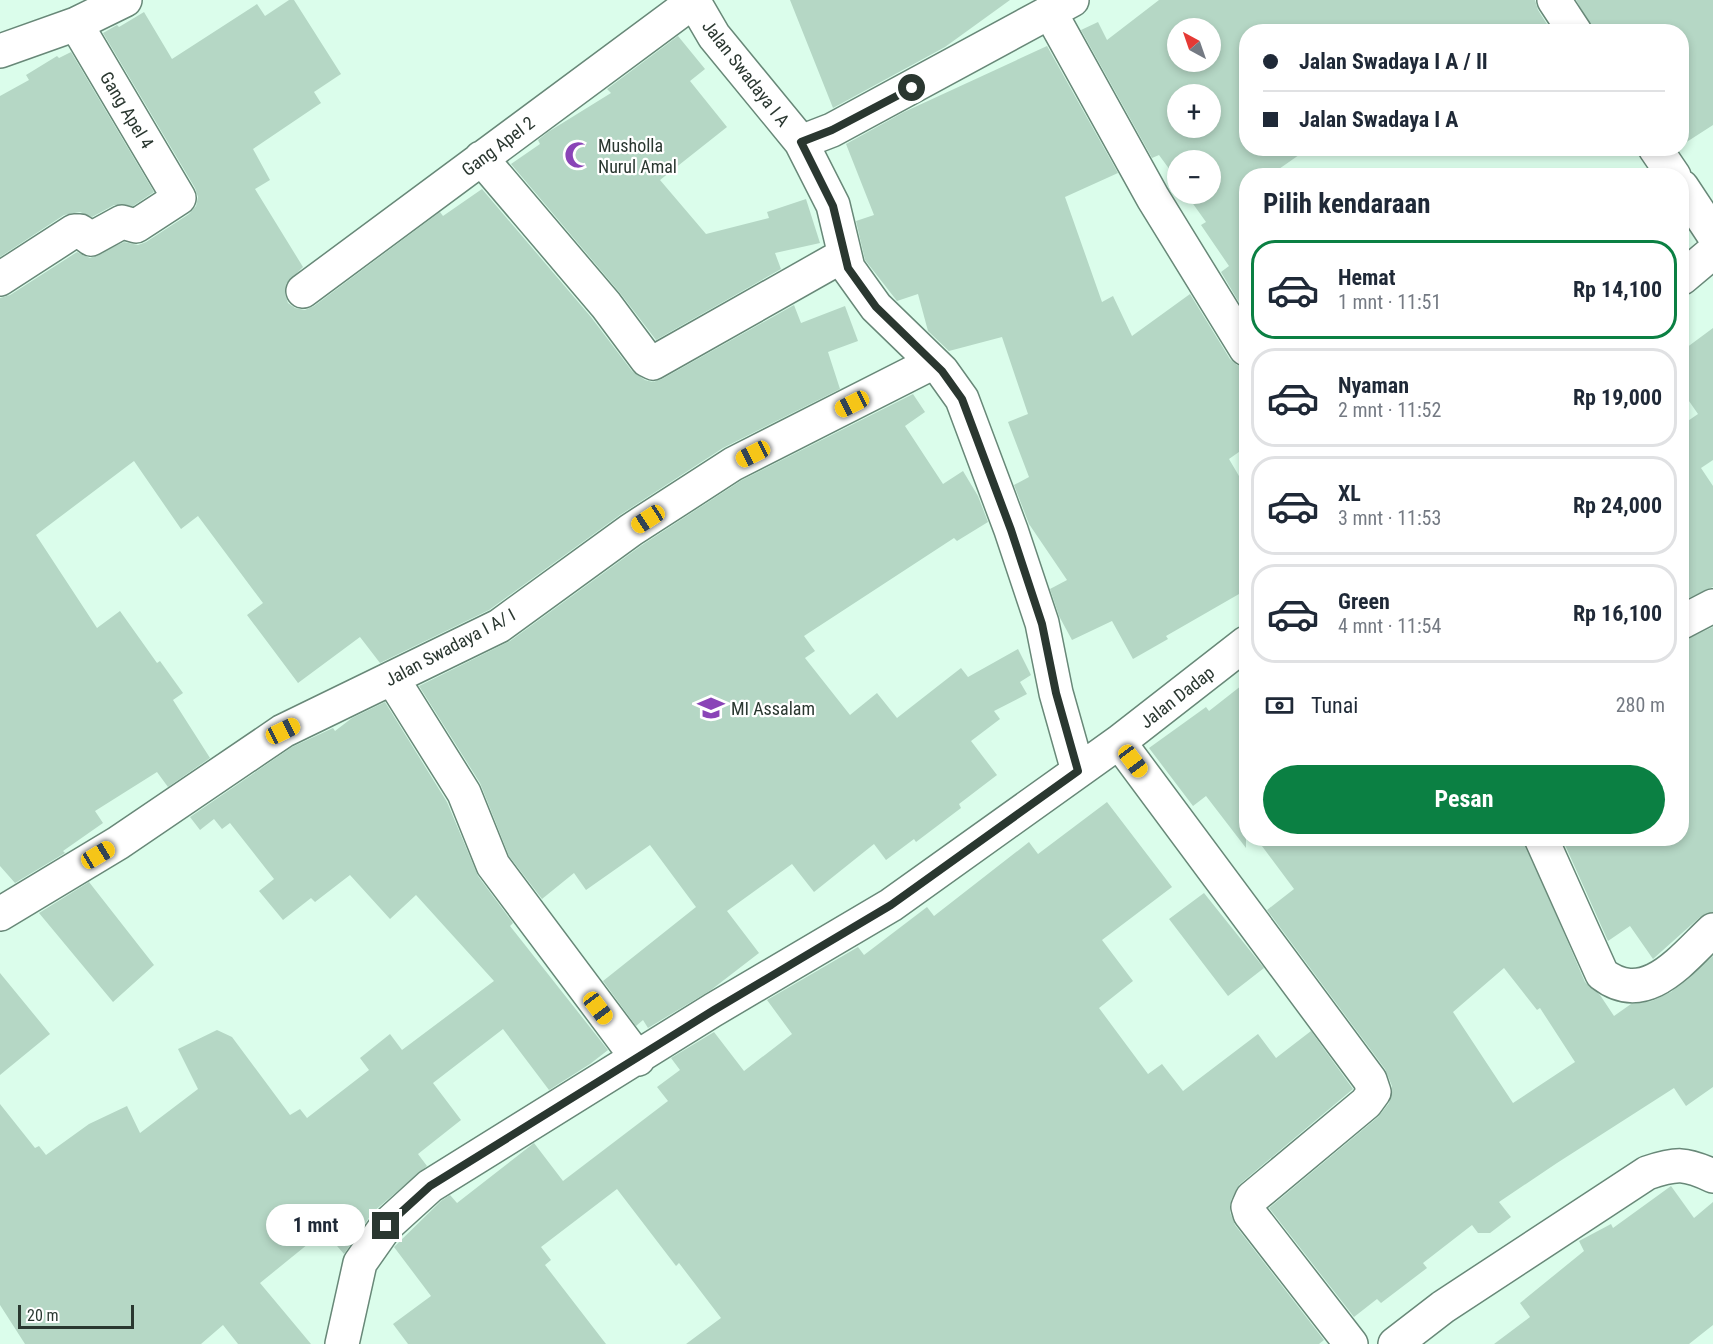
<!DOCTYPE html>
<html lang="id">
<meta charset="utf-8">
<style>
body{margin:0;font-family:"Roboto Condensed",sans-serif;background:#f2f2f3;color:#1f2937;height:100vh;display:flex;flex-direction:column;font-size:22px;white-space:nowrap}
*{box-sizing:border-box;margin:0}
p{font-size:20px;color:#747a83}
.icon{flex:none;width:33px;height:33px;fill:none;stroke:currentColor;stroke-width:2;stroke-linecap:round;stroke-linejoin:round}
.map{position:relative;flex:1;overflow:hidden}
.details{position:absolute;left:1239px;top:168px;width:450px;height:678px;display:flex;flex-direction:column;background:#fff;border-radius:24px;box-shadow:0 3px 9px #0003}
.details>*{flex:none}
.top-card{position:absolute;left:1239px;top:24px;width:450px;height:132px;border-radius:24px;box-shadow:0 3px 9px #0003;display:grid;align-content:center;height:132px;padding:0 24px;background:#fff}
.needle{width:39px;rotate:320deg}
.controls{position:absolute;left:1167px;top:18px;display:grid;gap:12px}
.controls a{display:grid;place-items:center;width:54px;height:54px;border-radius:50%;background:#fff;box-shadow:0 3px 9px #0003;font-size:30px}
.scale{position:absolute;left:18px;bottom:15px;width:116px;box-sizing:border-box;padding-left:6px;border:3px solid #2a3730;border-top:0;font-size:16px;line-height:21px;white-space:nowrap;color:#2a3730;-webkit-text-stroke:4px #fff;paint-order:stroke}
.end{position:absolute;width:27px;height:27px;margin:-14px;border:8px solid #2a3730;background:#fff;box-shadow:0 0 0 3px #fff}
.from{border-radius:50%}
.bubble{position:absolute;height:42px;border-radius:21px;background:#fff;box-shadow:0 3px 9px #0003;font-size:20px;font-weight:700;line-height:42px;text-align:center}
.car{position:absolute;width:18px;height:36px;margin:-18px -9px;border-radius:8px;box-shadow:0 0 4px 2px #0007;background:linear-gradient(#f5c518 24%,#345 0 40%,#f5c518 0 76%,#345 0 86%,#f5c518 0)}
.top-card b{display:flex;align-items:center;gap:21px;height:57px;font-size:22px}
.top-card b+b{border-top:2px solid #e0e1e3}
.top-card i{width:15px;height:15px;background:#1f2937}
ul{padding:0;list-style:none}
li{display:flex;align-items:center;gap:18px;height:99px;margin:0 12px 9px;padding:0 12px;border:3px solid #e0e1e3;border-radius:24px}
li div{flex:1}
li b{display:block;font-size:22px}
li em{font-style:normal;font-weight:700}
li.active{border-color:#0b8043}
li>.icon{width:54px;height:54px;stroke-width:1.5}
h2{padding:0 24px;font-size:27px;line-height:72px}
.pay{display:flex;align-items:center;gap:15px;height:66px;padding:0 24px;font-size:22px}
.pay p{margin-inline-start:auto}
.button{display:flex;gap:12px;margin-top:auto;padding:12px 24px}
.button a{flex:1;height:69px;border-radius:36px;background:#0b8043;color:#fff;font-size:24px;font-weight:700;line-height:69px;text-align:center}
.map>svg:first-child{display:block}
.building{fill:#b5d7c5;fill-rule:evenodd}
.lines{fill:none;stroke-linecap:round;stroke-linejoin:round}
.minor-casing{stroke:#688878;stroke-width:36}
.minor{stroke:#fff;stroke-width:33}
.route{stroke:#2a3730;stroke-width:8}
.labels{text-anchor:middle;dominant-baseline:central;stroke-width:4.5;stroke-linejoin:round;paint-order:stroke}
.street-label{font-size:18px;fill:#2a3730;stroke:#fff}
.poi-label{font-size:18px;fill:#2a3730;stroke:#fff;text-anchor:start}
</style>
<div class="map">
<svg width="1713" height="1344" viewBox="0 0 1713 1344">
<rect width="100%" height="100%" fill="#dbfdeb"/>
<path class="building" d="M 289,0 L 294,0 L 341,74 L 314,92 L 321,103 L 253,149 L 270,180 L 255,189 L 303,267 L 286,284 L 285,294 L 288,303 L 295,308 L 305,310 L 314,306 L 440,212 L 443,216 L 482,189 L 591,317 L 632,371 L 645,380 L 653,382 L 662,379 L 794,305 L 801,323 L 845,306 L 858,341 L 828,352 L 840,389 L 723,448 L 620,515 L 489,610 L 380,663 L 360,637 L 298,683 L 247,615 L 263,603 L 198,516 L 181,529 L 134,461 L 36,535 L 97,628 L 120,611 L 157,663 L 160,661 L 183,693 L 173,700 L 210,758 L 168,787 L 157,772 L 95,811 L 103,823 L 63,851 L 65,853 L 15,883 L 0,866 L 0,298 L 10,295 L 77,252 L 90,258 L 124,242 L 138,245 L 146,242 L 189,214 L 196,206 L 198,197 L 195,188 L 103,33 L 117,25 L 119,27 L 144,12 L 172,59 L 257,4 L 265,16 Z
M 790,0 L 1010,0 L 945,47 L 833,108 Z
M 1159,0 L 1535,0 L 1538,10 L 1552,32 L 1246,32 L 1246,148 L 1309,148 L 1269,176 L 1246,176 L 1246,314 L 1221,272 L 1229,266 L 1201,225 L 1206,222 L 1186,194 L 1210,194 L 1210,160 L 1178,160 L 1178,181 L 1159,155 L 1152,158 L 1081,30 L 1098,22 L 1107,40 ZM 1178,28 L 1210,28 L 1210,62 L 1178,62 ZM 1178,94 L 1210,94 L 1210,128 L 1178,128 Z
M 1576,0 L 1713,0 L 1713,125 L 1682,145 L 1682,32 L 1594,32 Z
M 678,36 L 705,69 L 690,81 L 727,127 L 660,180 L 706,234 L 769,218 L 767,212 L 806,199 L 820,243 L 775,253 L 781,269 L 656,340 L 620,293 L 511,164 L 540,144 L 538,140 L 548,132 L 611,93 L 607,89 Z
M 1047,46 L 1118,173 L 1065,197 L 1102,302 L 1113,296 L 1132,336 L 1190,294 L 1230,359 L 1237,365 L 1246,368 L 1246,447 L 1229,459 L 1246,488 L 1246,590 L 1166,636 L 1168,639 L 1133,659 L 1112,621 L 1072,640 L 1059,616 L 1050,589 L 1067,580 L 1029,524 L 1014,485 L 1029,477 L 1008,422 L 1028,414 L 1002,337 L 949,351 L 928,331 L 918,294 L 897,301 L 865,260 L 856,221 L 874,215 L 846,144 L 904,112 Z
M 71,52 L 154,192 L 133,206 L 114,205 L 92,217 L 80,212 L 64,215 L 0,257 L 0,96 L 29,80 L 26,75 L 57,56 L 59,58 Z
M 1713,328 L 1713,460 L 1701,468 L 1713,486 L 1713,587 L 1682,601 L 1682,425 L 1698,414 L 1682,391 L 1682,351 Z
M 913,394 L 925,412 L 905,426 L 943,484 L 963,471 L 978,496 L 988,522 L 957,541 L 954,538 L 804,636 L 815,651 L 805,658 L 850,715 L 877,693 L 897,718 L 961,668 L 968,677 L 1018,649 L 1031,675 L 1020,682 L 1027,694 L 994,711 L 1000,719 L 971,741 L 997,775 L 959,804 L 961,808 L 916,842 L 914,839 L 886,860 L 874,844 L 814,892 L 792,864 L 727,911 L 759,953 L 711,990 L 648,1028 L 643,1020 L 636,1026 L 603,981 L 696,907 L 650,845 L 586,890 L 574,873 L 542,899 L 509,856 L 480,783 L 419,686 L 510,641 L 642,545 L 742,480 Z
M 1713,627 L 1713,912 L 1700,917 L 1653,959 L 1630,926 L 1608,941 L 1565,845 L 1576,838 L 1682,838 L 1682,641 Z
M 1246,682 L 1246,848 L 1206,796 L 1193,806 L 1149,748 L 1206,707 L 1209,711 Z
M 385,702 L 447,802 L 478,876 L 513,923 L 510,926 L 608,1050 L 590,1064 L 549,1090 L 503,1029 L 433,1083 L 461,1120 L 418,1154 L 427,1166 L 373,1212 L 344,1254 L 324,1231 L 260,1283 L 311,1344 L 238,1344 L 223,1325 L 201,1344 L 25,1344 L 0,1305 L 0,1104 L 35,1148 L 39,1146 L 46,1155 L 89,1124 L 127,1106 L 140,1133 L 198,1089 L 178,1049 L 217,1030 L 232,1037 L 290,1115 L 300,1109 L 307,1118 L 369,1070 L 360,1058 L 390,1034 L 402,1050 L 494,981 L 416,895 L 390,919 L 350,875 L 315,902 L 311,898 L 283,920 L 259,891 L 274,879 L 230,823 L 222,829 L 214,819 L 200,830 L 190,817 L 292,747 L 333,728 L 335,731 L 352,718 Z
M 1107,802 L 1172,887 L 1102,940 L 1133,981 L 1099,1008 L 1148,1074 L 1162,1064 L 1183,1091 L 1258,1034 L 1276,1058 L 1311,1031 L 1353,1089 L 1240,1184 L 1231,1200 L 1230,1212 L 1235,1225 L 1324,1340 L 1319,1344 L 686,1344 L 721,1318 L 679,1263 L 676,1266 L 617,1189 L 541,1247 L 551,1260 L 545,1265 L 606,1344 L 408,1344 L 393,1324 L 431,1296 L 394,1247 L 441,1201 L 450,1195 L 457,1203 L 534,1143 L 563,1181 L 668,1101 L 657,1087 L 680,1070 L 671,1058 L 714,1032 L 744,1071 L 792,1034 L 767,1000 L 858,947 L 864,955 L 927,907 L 934,916 L 1029,842 L 1038,854 Z
M 1256,838 L 1523,838 L 1585,982 L 1600,995 L 1614,1016 L 1631,1004 L 1652,1001 L 1671,992 L 1713,956 L 1713,1087 L 1686,1106 L 1674,1088 L 1557,1163 L 1499,1202 L 1511,1217 L 1490,1233 L 1478,1233 L 1472,1225 L 1423,1263 L 1427,1268 L 1381,1303 L 1377,1299 L 1354,1317 L 1269,1208 L 1378,1117 L 1389,1103 L 1392,1086 L 1385,1069 L 1267,910 L 1294,889 ZM 1504,968 L 1537,1010 L 1540,1008 L 1575,1062 L 1513,1103 L 1453,1012 Z
M 89,882 L 154,965 L 113,1002 L 39,913 Z
M 1204,893 L 1264,968 L 1228,996 L 1169,919 Z
M 0,973 L 50,1034 L 0,1075 Z
M 1671,1186 L 1694,1218 L 1713,1202 L 1713,1325 L 1689,1344 L 1494,1344 L 1530,1317 L 1520,1303 L 1584,1251 L 1579,1241 L 1611,1224 L 1613,1228 Z"/>
<g class="lines">
<defs>
<path id="minor" d="M 693,0 L 714,36 L 801,142 L 833,205 L 848,268 L 876,307 L 942,371 L 962,399 L 1011,530 L 1042,623 L 1056,693 L 1078,771
M 1554,0 L 1575,32
M 1051,14 L 1153,198 L 1246,349
M 0,51 L 76,24 L 125,0
M 801,142 L 832,130 L 1072,0
M 1655,148 L 1674,176
M 481,158 L 606,305 L 647,360 L 653,363 L 844,255
M 1682,187 L 1713,234
M 1682,278 L 1713,252
M 0,279 L 74,231 L 80,231 L 91,239 L 122,222 L 136,226 L 179,198 L 76,24
M 303,291 L 694,1
M 1682,622 L 1713,606
M 392,678 L 464,793 L 493,865 L 638,1059
M 1119,742 L 1370,1080 L 1374,1092 L 1366,1103 L 1252,1198 L 1248,1207 L 1250,1214 L 1351,1344
M 1541,838 L 1602,974 C 1646,1008 1682,959 1713,930
M 0,914 L 118,843 L 283,731 L 499,626 L 631,530 L 733,464 L 932,363
M 342,1344 L 360,1263 L 386,1226 L 430,1186 L 713,1010 L 891,905 L 1119,742 L 1246,643
M 1395,1344 L 1443,1307 L 1647,1173 C 1677,1163 1685,1163 1713,1176"/>
</defs>
<use href="#minor" class="minor-casing"/>
<use href="#minor" class="minor"/>
</g>
<g class="lines">
<path class="route" d="M 386,1226 L 430,1186 L 714,1010 L 891,905 L 1078,771 L 1056,693 L 1042,624 L 1011,530 L 962,399 L 942,371 L 876,307 L 848,268 L 833,206 L 801,142 L 832,130 L 912,88"/>
</g>
<defs>
<symbol id="mosque-bare" viewBox="-9 -9 18 18"><path d="M3.5-4.9A6 6 0 1 0 3.5 4.9A5 5 0 1 1 3.5-4.9Z" fill="#8a44b7" stroke="#fff" stroke-width="2.5" paint-order="stroke"/></symbol>
<symbol id="school-bare" viewBox="-9 -9 18 18"><path d="M0-5L7-2L0 1L-7-2ZM-4 1L0 2.5L4 1V4Q0 6-4 4Z" fill="#8a44b7" stroke="#fff" stroke-width="2.5" paint-order="stroke"/></symbol>
</defs>
<g fill-rule="evenodd">
<use href="#mosque-bare" x="559" y="136" width="38" height="38"/>
<use href="#school-bare" x="692" y="689" width="38" height="38"/>
</g>
<g class="labels">
<g class="street-label">
<text transform="translate(746 73) rotate(52)">Jalan Swadaya I A</text>
<text transform="translate(127 110) rotate(59)">Gang Apel 4</text>
<text transform="translate(498 146) rotate(-37)">Gang Apel 2</text>
<text transform="translate(450 647) rotate(-28)">Jalan Swadaya I A/ I</text>
<text transform="translate(1177 697) rotate(-38)">Jalan Dadap</text>
</g>
<g class="poi-label">
<text x="598" y="145">Musholla<tspan x="598" dy="21">Nurul Amal</tspan></text>
<text x="731" y="708">MI Assalam</text>
</g>
</g>
</svg>
<div class="controls">
<a><svg class="needle" viewBox="-14 -14 28 28"><path d="M0-13l5 13h-10z" fill="#e53935"/><path d="M0 13l5-13h-10z" fill="#747a83"/></svg></a>
<a>+</a>
<a>−</a>
</div>
<div class="scale">20 m</div>
<i class="end from" style="left:912px;top:88px"></i>
<i class="end" style="left:386px;top:1226px"></i>
<div class="bubble" style="left:266px;top:1204px;width:99px">1 mnt</div>
<i class="car" style="left:852px;top:404px;rotate:243deg"></i>
<i class="car" style="left:753px;top:454px;rotate:243deg"></i>
<i class="car" style="left:648px;top:519px;rotate:237deg"></i>
<i class="car" style="left:283px;top:731px;rotate:64deg"></i>
<i class="car" style="left:1133px;top:761px;rotate:143deg"></i>
<i class="car" style="left:98px;top:855px;rotate:59deg"></i>
<i class="car" style="left:598px;top:1008px;rotate:143deg"></i>
<div class="top-card">
<b><i class="from"></i>Jalan Swadaya I A / II</b>
<b><i></i>Jalan Swadaya I A</b>
</div>
<section class="details">
<h2>Pilih kendaraan</h2>
<ul>
<li class="active"><svg class="icon" aria-label="car" viewBox="0 0 24 24"><path d="M5 17H2v-5l4-1 3-4h7l3 4 3 1v5h-3M9 17h6M6 11h13"/><circle cx="7" cy="17" r="2"/><circle cx="17" cy="17" r="2"/></svg><div><b>Hemat</b><p>1 mnt · 11:51</p></div><em>Rp 14,100</em></li>
<li><svg class="icon" aria-label="car" viewBox="0 0 24 24"><path d="M5 17H2v-5l4-1 3-4h7l3 4 3 1v5h-3M9 17h6M6 11h13"/><circle cx="7" cy="17" r="2"/><circle cx="17" cy="17" r="2"/></svg><div><b>Nyaman</b><p>2 mnt · 11:52</p></div><em>Rp 19,000</em></li>
<li><svg class="icon" aria-label="car" viewBox="0 0 24 24"><path d="M5 17H2v-5l4-1 3-4h7l3 4 3 1v5h-3M9 17h6M6 11h13"/><circle cx="7" cy="17" r="2"/><circle cx="17" cy="17" r="2"/></svg><div><b>XL</b><p>3 mnt · 11:53</p></div><em>Rp 24,000</em></li>
<li><svg class="icon" aria-label="car" viewBox="0 0 24 24"><path d="M5 17H2v-5l4-1 3-4h7l3 4 3 1v5h-3M9 17h6M6 11h13"/><circle cx="7" cy="17" r="2"/><circle cx="17" cy="17" r="2"/></svg><div><b>Green</b><p>4 mnt · 11:54</p></div><em>Rp 16,100</em></li>
</ul>
<div class="pay"><svg class="icon" aria-label="cash" viewBox="0 0 24 24"><path d="M3 7h18v10H3z"/><circle cx="12" cy="12" r="2"/></svg>Tunai<p>280 m</p></div>
<div class="button"><a>Pesan</a></div>
</section>
</div>
